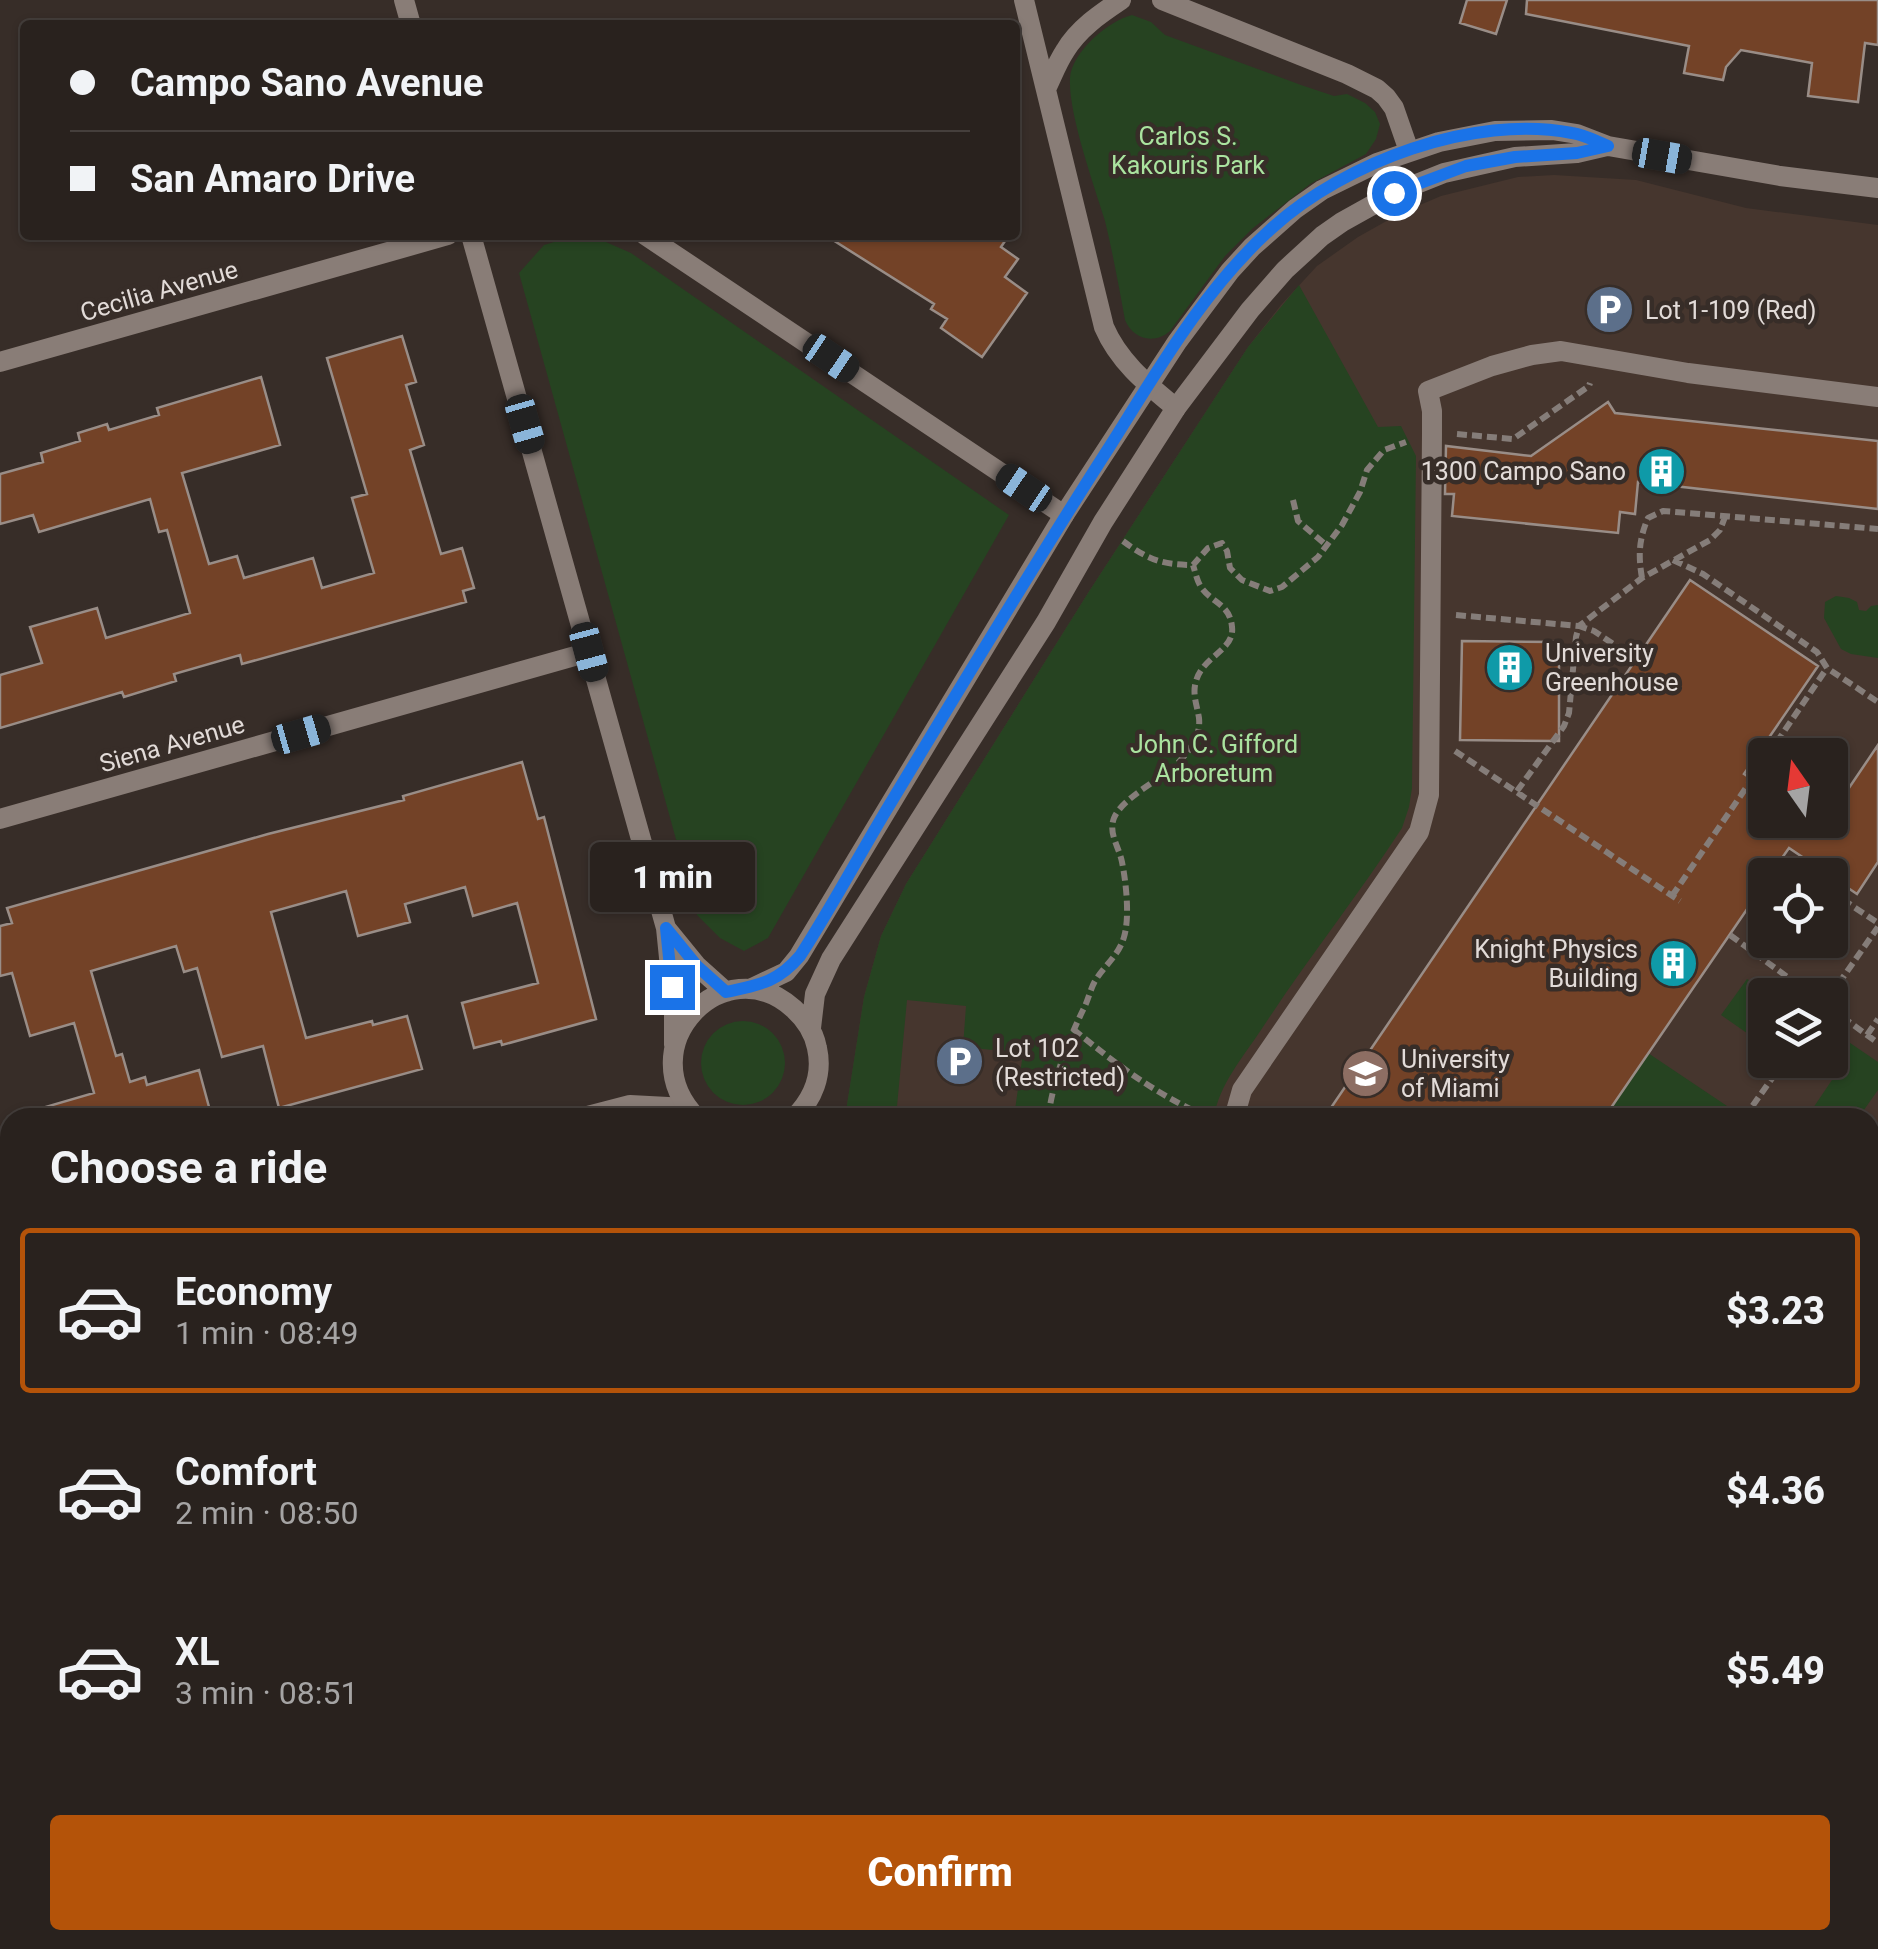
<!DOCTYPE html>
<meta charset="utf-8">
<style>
body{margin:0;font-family:Roboto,sans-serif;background:#312a27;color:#f1f3f6;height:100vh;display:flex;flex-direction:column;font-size:38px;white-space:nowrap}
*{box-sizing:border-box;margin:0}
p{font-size:32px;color:#a5a4a4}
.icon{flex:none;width:55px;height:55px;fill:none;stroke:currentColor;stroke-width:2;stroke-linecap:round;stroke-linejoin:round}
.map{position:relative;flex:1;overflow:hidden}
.side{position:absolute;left:0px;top:1108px;width:1880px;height:842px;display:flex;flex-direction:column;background:#29221e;border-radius:30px 30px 0 0;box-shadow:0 2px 8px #0004,0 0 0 2px #453f3c}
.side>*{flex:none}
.hud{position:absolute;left:20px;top:20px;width:1000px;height:220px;border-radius:10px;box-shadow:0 2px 8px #0004,0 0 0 2px #453f3c;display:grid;align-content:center;height:220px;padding:0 50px;background:#29221e}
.needle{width:65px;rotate:346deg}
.controls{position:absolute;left:1748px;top:738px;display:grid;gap:20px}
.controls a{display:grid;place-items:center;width:100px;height:100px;border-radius:10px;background:#29221e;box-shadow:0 2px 8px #0004,0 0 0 2px #453f3c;font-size:50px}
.end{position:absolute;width:45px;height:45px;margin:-22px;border:12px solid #1a73e8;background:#fff;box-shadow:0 0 0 5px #fff}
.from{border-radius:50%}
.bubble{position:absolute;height:70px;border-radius:10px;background:#29221e;box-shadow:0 2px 8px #0004,0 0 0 2px #453f3c;font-size:32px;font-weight:800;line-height:70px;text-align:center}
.car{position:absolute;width:30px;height:60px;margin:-30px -15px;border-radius:12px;box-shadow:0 0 8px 2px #0007;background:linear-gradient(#222 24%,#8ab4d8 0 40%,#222 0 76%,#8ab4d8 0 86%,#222 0)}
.hud b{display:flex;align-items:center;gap:35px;height:95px;font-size:38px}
.hud b+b{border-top:2px solid #453f3c}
.hud i{width:25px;height:25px;background:#f1f3f6}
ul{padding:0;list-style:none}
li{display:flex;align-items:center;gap:30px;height:165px;margin:0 20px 15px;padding:0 30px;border:5px solid transparent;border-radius:10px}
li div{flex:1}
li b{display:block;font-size:38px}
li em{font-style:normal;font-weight:800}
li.on{border-color:#b45309}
li>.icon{width:90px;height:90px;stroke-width:1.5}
h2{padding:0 50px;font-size:45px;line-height:120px}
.button{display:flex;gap:20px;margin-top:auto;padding:20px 50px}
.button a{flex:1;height:115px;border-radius:10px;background:#b45309;color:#fff;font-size:40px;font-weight:800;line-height:115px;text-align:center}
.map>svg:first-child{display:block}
.built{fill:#46362e;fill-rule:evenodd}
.green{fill:#264321}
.building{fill:#734227;stroke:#998d87;stroke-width:2.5}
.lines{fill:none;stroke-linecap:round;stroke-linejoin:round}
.path{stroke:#857d79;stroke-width:6;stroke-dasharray:10 5;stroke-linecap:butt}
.service{stroke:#897d77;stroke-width:20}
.minor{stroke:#897d77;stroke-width:20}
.tertiary{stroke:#897d77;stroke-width:20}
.route{stroke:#1a73e8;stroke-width:12}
.labels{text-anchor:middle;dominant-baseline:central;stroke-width:9;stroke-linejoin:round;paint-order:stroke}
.park-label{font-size:25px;fill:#aae39f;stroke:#372d28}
.street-label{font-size:25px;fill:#e2dbd8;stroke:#372d28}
.poi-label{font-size:25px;fill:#e2dbd8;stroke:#372d28;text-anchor:start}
</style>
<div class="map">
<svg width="1878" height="1949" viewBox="0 0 1878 1949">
<rect width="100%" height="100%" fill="#372d28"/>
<path class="built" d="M 1554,175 L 1636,180 L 1746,208 L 1878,225 L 1878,1949 L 1012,1949 L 1009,1940 L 1870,1940 L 1870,1118 L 845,1118 L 864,997 L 881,936 L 906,884 L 1088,593 L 1248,347 L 1281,305 L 1317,266 L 1358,237 L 1399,214 L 1441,196 L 1518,177 ZM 1765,755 L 1830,755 L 1830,820 L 1765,820 ZM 1765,875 L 1830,875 L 1830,940 L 1765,940 ZM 1765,995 L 1830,995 L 1830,1060 L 1765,1060 Z"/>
<path class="green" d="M 1132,15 L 1151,22 L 1165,35 L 1301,85 L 1334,96 L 1347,94 L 1365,103 L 1375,112 L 1380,124 L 1376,139 L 1366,154 L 1310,184 L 1253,228 L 1225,256 L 1170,331 C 1154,345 1133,339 1125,320 C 1119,287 1113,254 1105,221 C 1094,185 1068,113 1070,78 C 1072,52 1108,21 1132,15 Z
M 578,235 L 590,235 L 631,253 L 1009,515 L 768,938 L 744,951 L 720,938 L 697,915 L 519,273 L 544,245 Z
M 1299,285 L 1378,427 L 1401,426 L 1416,456 L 1412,788 L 1409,807 L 1402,828 C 1357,897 1306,961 1261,1030 C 1243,1057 1219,1085 1214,1117 L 1014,1117 L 1023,1053 L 963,1047 L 966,1006 L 907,1000 L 896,1117 L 845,1117 L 864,997 L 881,936 L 906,884 L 1088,593 L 1248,347 Z
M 1836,596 L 1849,598 L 1857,602 L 1859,610 L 1866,611 L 1871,606 L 1878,605 L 1878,658 L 1851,654 L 1841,649 L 1824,618 L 1825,602 Z
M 1747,979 L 1769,995 L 1765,995 L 1765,1023 L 1754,1038 L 1721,1015 Z
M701 1063a42 42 0 1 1 84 0a42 42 0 1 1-84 0Z
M 1831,1030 L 1878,1062 L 1878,1090 L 1859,1117 L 1807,1117 L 1836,1074 L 1817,1060 L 1830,1060 Z
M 1648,1053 L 1736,1112 L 1733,1118 L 1604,1118 Z"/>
<path class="building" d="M 1467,0 L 1507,0 L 1496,34 L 1460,23 Z
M 1527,0 L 1878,0 L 1878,45 L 1865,43 L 1858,102 L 1808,96 L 1812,63 L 1741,50 L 1726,67 L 1723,80 L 1684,73 L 1689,46 L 1526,14 Z
M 825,235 L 1009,235 L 1001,247 L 1018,259 L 1005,277 L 1027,293 L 982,357 L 941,328 L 947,319 L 931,309 L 934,304 Z
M 402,336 L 416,382 L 406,385 L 424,445 L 410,450 L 441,554 L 462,548 L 474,588 L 463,591 L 466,602 L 242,664 L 240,655 L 174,674 L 176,681 L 124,697 L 122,692 L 0,728 L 0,675 L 42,663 L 30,627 L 97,608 L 106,638 L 190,613 L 167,530 L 159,532 L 150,499 L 39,532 L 33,515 L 0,524 L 0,474 L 43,462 L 41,453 L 80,441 L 78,433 L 107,424 L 109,430 L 159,415 L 157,408 L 261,377 L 280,445 L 182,473 L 209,564 L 237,556 L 244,578 L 313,558 L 322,588 L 374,573 L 352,498 L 367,494 L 327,358 Z
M 1608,402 L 1615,413 L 1878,441 L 1878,509 L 1638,482 L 1635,514 L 1620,512 L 1618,533 L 1452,516 L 1454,494 L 1445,494 L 1446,446 L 1531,456 Z
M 1690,580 L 1818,666 L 1744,774 L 1765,788 L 1765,820 L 1830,820 L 1830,816 L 1878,745 L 1878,862 L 1857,894 L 1789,848 L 1770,875 L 1765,875 L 1765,883 L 1604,1118 L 1324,1118 Z
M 1462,641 L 1559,642 L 1559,741 L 1460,740 Z
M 522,762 L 538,819 L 544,817 L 596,1019 L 502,1045 L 501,1041 L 474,1048 L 462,1003 L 538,983 L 517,903 L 473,916 L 465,887 L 405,904 L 410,922 L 358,936 L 346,891 L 271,912 L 306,1038 L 372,1021 L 373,1025 L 407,1016 L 422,1069 L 279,1108 L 263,1046 L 222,1057 L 197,968 L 184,972 L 176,946 L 91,971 L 116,1056 L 122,1054 L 130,1082 L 145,1077 L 147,1085 L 199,1070 L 212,1118 L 37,1118 L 35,1110 L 94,1093 L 74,1023 L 30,1036 L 12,973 L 0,976 L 0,926 L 12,923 L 7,908 L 268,834 L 404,800 L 403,796 Z"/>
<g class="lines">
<path class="path" d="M 1457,434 L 1513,439 L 1589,386 L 1590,383
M 1293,500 L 1298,521 L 1325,544
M 1123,541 C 1147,559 1162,565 1193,565 L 1208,548 L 1222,543 L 1227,551 L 1230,568 L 1242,580 L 1270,591 L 1282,587 L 1318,557 L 1342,525 L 1360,492 L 1367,470 L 1384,450 L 1406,442
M 1673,560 L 1703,574 L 1817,652 L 1827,668 L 1878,702
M 1642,578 C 1638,555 1639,539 1648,518 L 1663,511 L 1878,529
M 1456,615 L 1579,626 L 1642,578 L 1710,540 L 1720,530 L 1725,517
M 1455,751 L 1680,901
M 1768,755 L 1827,668
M 1517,791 L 1564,726 L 1569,713 L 1576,637 L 1579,626 L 1594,631 L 1637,660
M 1782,858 L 1807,875
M 1830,891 L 1878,923
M 1672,896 L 1765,760
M 1730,935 L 1812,995
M 1830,996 L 1878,927
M 1830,1008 L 1878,1043
M 1073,1029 C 1117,1065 1154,1093 1207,1117
M 1867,1035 L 1878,1019
M 1048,1118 C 1053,1081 1067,1043 1083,1010 C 1088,1001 1090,990 1095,981 C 1104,966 1119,955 1124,937 C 1130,917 1126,882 1122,862 C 1119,847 1108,833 1114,818 C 1122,798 1160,780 1177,764 C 1189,751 1201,737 1199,718 C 1197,705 1192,694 1196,681 C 1203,656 1235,650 1232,627 C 1230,604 1212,603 1201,587 C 1197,581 1195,571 1193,565
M 1744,1118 L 1785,1060
M 1870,1570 L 1878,1575
M 1870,1673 L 1878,1679
M 1870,1781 L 1878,1770
M 1870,1819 L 1878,1807
M 1870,1849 L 1878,1837
M 1447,1940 L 1460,1949
M 1343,1949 L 1351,1940"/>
<path class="service" d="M 1234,1118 L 1242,1090 L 1419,832 L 1429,795 L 1432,433 L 1432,411 L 1428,391 L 1492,366 L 1532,355 L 1561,351 L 1688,373 L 1878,397
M 1870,1335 L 1878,1341"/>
<path class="minor" d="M 1024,0 L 1104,327 C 1119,362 1147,384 1176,408
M 1162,0 L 1347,74 L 1377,89 L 1386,97 L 1394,108 L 1409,151
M 1046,89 C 1052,77 1057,63 1065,51 C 1078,29 1100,14 1121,0
M 645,235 L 1064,515
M 0,362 L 448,235
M 0,819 L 589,652
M 580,1118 L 630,1105 L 687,1108
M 0,1279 L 10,1276
M 0,1735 L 10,1732
M 858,1949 L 870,1940"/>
<path class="tertiary" d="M 404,0 L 411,25
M 471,235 L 666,928 L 674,1007 L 674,1045
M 666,928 L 697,966 L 726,992
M 750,989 L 786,972 L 799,956 L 1064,515 L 1177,342 L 1230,271 L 1252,247 L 1295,209 L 1322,190 L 1377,163 L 1439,142 L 1495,131 L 1552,130 L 1577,134 L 1608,146 L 1780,176 L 1878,188
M 811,1028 L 815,994 L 831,959 L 1046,622 L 1103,522 L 1176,408 L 1250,310 L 1285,270 L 1322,236 L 1342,222 L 1394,193 L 1444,173 L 1515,157 L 1577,153 L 1607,146
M 697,1118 C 627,1047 724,945 794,1009 C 806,1020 814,1032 817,1048 C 823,1075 813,1099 794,1118
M 954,1940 L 957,1949"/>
</g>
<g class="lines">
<path class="route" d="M 672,987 L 666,928 L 697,966 L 726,992 C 758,985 777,983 800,956 C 830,910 856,861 884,814 C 959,690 1032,567 1110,446 C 1158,370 1204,289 1272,228 C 1345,162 1473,114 1572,133 C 1585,135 1596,141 1608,146 L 1577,153 L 1515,157 L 1466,166 L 1394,193"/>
</g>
<defs>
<symbol id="parking-disc" viewBox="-11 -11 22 22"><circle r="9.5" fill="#5c6f8a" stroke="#372d28"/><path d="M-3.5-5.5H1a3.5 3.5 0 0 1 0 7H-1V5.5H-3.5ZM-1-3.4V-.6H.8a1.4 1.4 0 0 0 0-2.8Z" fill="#fff"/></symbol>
<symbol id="building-disc" viewBox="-11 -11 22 22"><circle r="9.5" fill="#0f9aa8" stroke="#372d28"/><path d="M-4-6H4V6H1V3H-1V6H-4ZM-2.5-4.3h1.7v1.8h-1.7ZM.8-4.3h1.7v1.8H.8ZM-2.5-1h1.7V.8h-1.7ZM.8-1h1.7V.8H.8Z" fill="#fff"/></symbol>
<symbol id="university-disc" viewBox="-11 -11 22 22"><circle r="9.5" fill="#8d6e63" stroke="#372d28"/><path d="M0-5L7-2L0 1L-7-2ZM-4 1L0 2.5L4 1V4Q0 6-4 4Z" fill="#fff"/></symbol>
</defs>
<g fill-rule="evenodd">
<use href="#parking-disc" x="1582" y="282" width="55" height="55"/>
<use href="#building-disc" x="1634" y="444" width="55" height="55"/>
<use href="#building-disc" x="1482" y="640" width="55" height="55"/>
<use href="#building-disc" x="1646" y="936" width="55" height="55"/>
<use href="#parking-disc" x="932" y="1034" width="55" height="55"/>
<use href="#university-disc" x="1338" y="1046" width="55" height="55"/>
</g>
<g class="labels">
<g class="park-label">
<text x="1188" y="136">Carlos S.<tspan x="1188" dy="29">Kakouris Park</tspan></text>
<text x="1214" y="744">John C. Gifford<tspan x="1214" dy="29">Arboretum</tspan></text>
</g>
<g class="street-label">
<text transform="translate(159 291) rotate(-16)">Cecilia Avenue</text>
<text transform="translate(172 744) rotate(-16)">Siena Avenue</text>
</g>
<g class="poi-label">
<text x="1645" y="310">Lot 1-109 (Red)</text>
<text x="1626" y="471" text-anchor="end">1300 Campo Sano</text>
<text x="1545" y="653">University<tspan x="1545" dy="29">Greenhouse</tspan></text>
<text x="1638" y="949" text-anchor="end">Knight Physics<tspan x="1638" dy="29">Building</tspan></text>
<text x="995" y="1048">Lot 102<tspan x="995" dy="29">(Restricted)</tspan></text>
<text x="1401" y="1059">University<tspan x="1401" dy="29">of Miami</tspan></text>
</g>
</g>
</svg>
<div class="controls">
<a><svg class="needle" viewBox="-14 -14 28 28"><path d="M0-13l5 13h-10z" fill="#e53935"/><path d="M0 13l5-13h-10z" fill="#a5a4a4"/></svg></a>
<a><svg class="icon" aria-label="locate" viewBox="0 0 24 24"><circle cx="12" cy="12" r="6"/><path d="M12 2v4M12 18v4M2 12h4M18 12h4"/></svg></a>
<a><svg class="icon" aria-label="layers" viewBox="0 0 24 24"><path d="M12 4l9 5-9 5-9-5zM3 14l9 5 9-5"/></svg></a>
</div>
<i class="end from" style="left:1394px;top:193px"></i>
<i class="end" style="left:672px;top:987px"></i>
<div class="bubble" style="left:590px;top:842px;width:165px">1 min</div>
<i class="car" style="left:1662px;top:156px;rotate:100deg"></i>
<i class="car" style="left:831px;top:358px;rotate:124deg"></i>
<i class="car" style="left:525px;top:424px;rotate:164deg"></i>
<i class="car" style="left:1024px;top:488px;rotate:304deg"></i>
<i class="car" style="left:589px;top:652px;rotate:165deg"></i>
<i class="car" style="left:301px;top:734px;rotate:74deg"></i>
<div class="hud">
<b><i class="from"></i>Campo Sano Avenue</b>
<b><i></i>San Amaro Drive</b>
</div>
<section class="side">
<h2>Choose a ride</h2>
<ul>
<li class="on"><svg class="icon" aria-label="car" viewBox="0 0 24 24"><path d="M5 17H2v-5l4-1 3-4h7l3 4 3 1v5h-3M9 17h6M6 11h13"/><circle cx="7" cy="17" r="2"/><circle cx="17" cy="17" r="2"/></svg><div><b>Economy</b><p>1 min · 08:49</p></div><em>$3.23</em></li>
<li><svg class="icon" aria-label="car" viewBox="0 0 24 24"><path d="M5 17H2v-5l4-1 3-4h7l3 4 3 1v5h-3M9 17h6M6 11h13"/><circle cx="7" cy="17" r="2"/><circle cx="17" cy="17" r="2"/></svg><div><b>Comfort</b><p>2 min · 08:50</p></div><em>$4.36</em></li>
<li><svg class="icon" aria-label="car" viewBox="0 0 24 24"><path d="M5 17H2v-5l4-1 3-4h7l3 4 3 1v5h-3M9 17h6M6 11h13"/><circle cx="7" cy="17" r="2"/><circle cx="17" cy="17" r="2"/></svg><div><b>XL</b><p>3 min · 08:51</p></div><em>$5.49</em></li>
</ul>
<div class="button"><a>Confirm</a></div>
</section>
</div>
